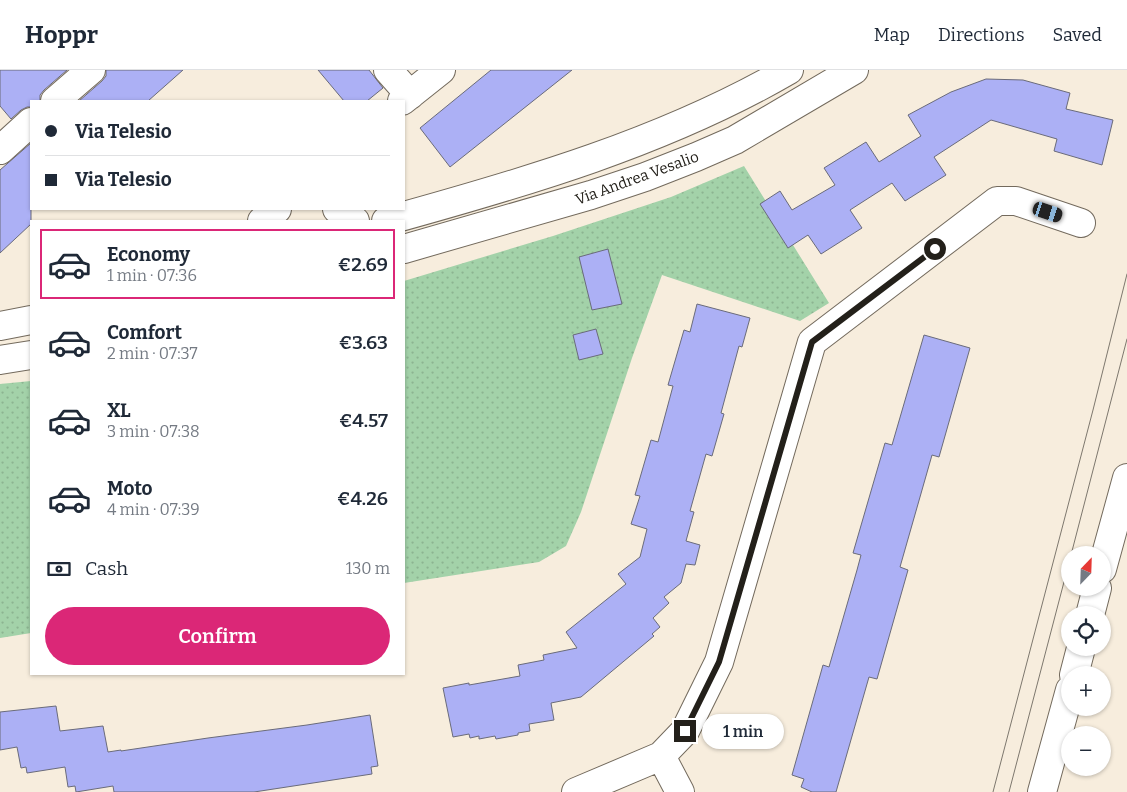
<!DOCTYPE html>
<meta charset="utf-8">
<style>
body{margin:0;font-family:Bitter,serif;background:#f6f6f7;color:#1f2937;height:100vh;display:flex;flex-direction:column;font-size:19px;white-space:nowrap}
*{box-sizing:border-box;margin:0}
p{font-size:16px;color:#747a83}
.icon{flex:none;width:28px;height:28px;fill:none;stroke:currentColor;stroke-width:2;stroke-linecap:round;stroke-linejoin:round}
.map{position:relative;flex:1;overflow:hidden}
.panel{position:absolute;left:30px;top:150px;width:375px;height:455px;display:flex;flex-direction:column;background:#fff;border-radius:0px;box-shadow:0 1px 4px #0004}
.panel>*{flex:none}
.banner{position:absolute;left:30px;top:30px;width:375px;height:110px;border-radius:0px;box-shadow:0 1px 4px #0004;display:grid;align-content:center;height:110px;padding:0 15px;background:#fff}
.needle{width:32px;rotate:23deg}
.buttons{position:absolute;left:1061px;top:476px;display:grid;gap:10px}
.buttons a{display:grid;place-items:center;width:50px;height:50px;border-radius:50%;background:#fff;box-shadow:0 1px 4px #0004;font-size:25px}
.end{position:absolute;width:22px;height:22px;margin:-11px;border:6px solid #23201a;background:#fff;box-shadow:0 0 0 2px #fff}
.from{border-radius:50%}
.bubble{position:absolute;height:35px;border-radius:18px;background:#fff;box-shadow:0 1px 4px #0004;font-size:16px;font-weight:600;line-height:35px;text-align:center}
.car{position:absolute;width:15px;height:30px;margin:-15px -8px;border-radius:6px;box-shadow:0 0 4px 1px #0007;background:linear-gradient(#222 24%,#8ab4d8 0 40%,#222 0 76%,#8ab4d8 0 86%,#222 0)}
.banner b{display:flex;align-items:center;gap:18px;height:48px;font-size:19px}
.banner b+b{border-top:1px solid #e0e1e3}
.banner i{width:12px;height:12px;background:#1f2937}
ul{padding:9px 0 0;list-style:none}
li{display:flex;align-items:center;gap:15px;height:70px;margin:0 10px 8px;padding:0 5px;border:2px solid transparent;border-radius:0px}
li div{flex:1}
li b{display:block;font-size:19px}
li em{font-style:normal;font-weight:600}
li.selected{border-color:#db2777}
li>.icon{width:45px;height:45px;stroke-width:1.5}
.pay{display:flex;align-items:center;gap:12px;height:55px;padding:0 15px;font-size:19px}
.pay p{margin-inline-start:auto}
.primary-button{display:flex;gap:10px;margin-top:auto;padding:10px 15px}
.primary-button a{flex:1;height:58px;border-radius:30px;background:#db2777;color:#fff;font-size:20px;font-weight:600;line-height:58px;text-align:center}
header{display:flex;align-items:center;gap:30px;box-sizing:border-box;height:70px;padding:0 25px;background:#fff;border-bottom:1px solid #e0e1e3}
header strong{font-size:24px}
nav{display:flex;gap:28px;margin-inline-start:auto;font-size:18px}
.map>svg:first-child{display:block}
.grass{fill:url(#grass-dots)}
.building{fill:#acb0f5;stroke:#6a6b7a}
.lines{fill:none;stroke-linecap:round;stroke-linejoin:round}
.minor-casing{stroke:#736a5d;stroke-width:30}
.secondary-casing{stroke:#736a5d;stroke-width:30}
.minor{stroke:#fff;stroke-width:28}
.secondary{stroke:#fff;stroke-width:28}
.tram{stroke:#7d776d;stroke-width:1}
.route{stroke:#23201a;stroke-width:6}
.labels{text-anchor:middle;dominant-baseline:central;stroke-width:5;stroke-linejoin:round;paint-order:stroke}
.street-label{font-size:15px;fill:#23201a;stroke:#fff}
</style>
<header>
<strong>Hoppr</strong>
<nav><a>Map</a><a>Directions</a><a>Saved</a></nav>
</header>
<div class="map">
<svg width="1127" height="722" viewBox="0 0 1127 722">
<defs>
<pattern id="grass-dots" width="8" height="8" patternUnits="userSpaceOnUse" patternTransform="scale(1.25)"><rect width="8" height="8" fill="#a3d2a9"/><path d="M2 2h.1M6 6h.1" fill="none" stroke="#8cb491" stroke-width="1.8" stroke-linecap="round"/></pattern>
</defs>
<rect width="100%" height="100%" fill="#f7eddd"/>
<path class="grass" d="M 744,96 L 829,233 L 800,251 L 662,205 L 632,288 L 581,442 L 566,476 L 539,492 L 404,513 L 404,211 L 553,166 L 671,127 Z
M 31,311 L 31,563 L 0,568 L 0,314 Z"/>
<path class="building" d="M 0,0 L 67,0 L 44,20 L 40,25 L 40,31 L 31,31 L 31,37 L 27,37 L 21,40 L 11,49 L 0,36 Z
M 106,0 L 183,0 L 148,31 L 79,31 L 102,11 L 106,6 Z
M 318,0 L 369,0 L 383,18 L 367,31 L 344,31 Z
M 491,0 L 572,0 L 450,97 L 420,58 Z
M 986,9 L 1023,10 L 1070,23 L 1066,39 L 1113,50 L 1102,95 L 1054,81 L 1057,69 L 991,50 L 934,87 L 946,105 L 905,131 L 892,113 L 850,140 L 862,158 L 821,184 L 808,165 L 788,178 L 760,134 L 780,121 L 792,140 L 835,115 L 824,98 L 866,72 L 879,92 L 921,66 L 908,45 L 951,22 Z
M 31,73 L 31,154 L 0,183 L 0,100 Z
M 608,179 L 622,234 L 592,240 L 579,187 Z
M 697,234 L 750,248 L 742,277 L 739,276 L 721,343 L 724,344 L 712,386 L 706,384 L 690,441 L 694,442 L 686,471 L 700,475 L 695,495 L 686,494 L 681,513 L 664,527 L 669,533 L 653,548 L 660,557 L 652,564 L 654,566 L 581,627 L 551,633 L 554,650 L 529,654 L 530,661 L 518,663 L 518,665 L 496,669 L 495,666 L 479,669 L 479,666 L 470,668 L 469,664 L 453,667 L 443,618 L 469,613 L 469,615 L 520,606 L 518,595 L 544,590 L 543,585 L 577,578 L 566,562 L 626,514 L 618,504 L 640,487 L 647,459 L 631,454 L 640,426 L 635,425 L 651,370 L 658,372 L 673,316 L 668,315 L 684,260 L 690,262 Z
M 596,259 L 603,284 L 579,290 L 573,265 Z
M 924,265 L 970,278 L 939,387 L 932,385 L 900,497 L 908,500 L 877,609 L 869,607 L 836,722 L 812,722 L 801,717 L 804,709 L 792,705 L 823,595 L 829,597 L 857,500 L 861,485 L 853,483 L 885,373 L 892,375 Z
M 56,636 L 60,661 L 103,656 L 108,682 L 121,680 L 121,681 L 208,668 L 307,655 L 370,645 L 378,696 L 371,697 L 372,704 L 254,722 L 114,722 L 113,716 L 76,722 L 75,716 L 68,717 L 65,697 L 27,703 L 26,697 L 21,698 L 17,677 L 0,680 L 0,642 Z"/>
<g class="lines">
<defs>
<path id="minor" d="M 388,0 L 410,25
M 55,31 L 91,0
M 402,31 L 441,0
M 0,80 L 31,52
M 337,139 L 355,151
M 262,151 L 277,139
M 1102,499 L 1127,408
M 1090,545 L 1097,518
M 1074,605 L 1081,578
M 661,686 L 680,722
M 576,722 L 661,686 L 685,661 L 719,592 L 812,272 L 997,131 L 1016,131 L 1081,153
M 1042,722 L 1070,620"/>
<path id="secondary" d="M 386,151 C 524,113 665,72 789,0
M 404,179 L 591,125 L 645,107 L 696,87 L 735,70 L 854,0
M 0,256 L 31,250
M 0,290 L 31,285"/>
</defs>
<use href="#minor" class="minor-casing"/>
<use href="#secondary" class="secondary-casing"/>
<use href="#minor" class="minor"/>
<use href="#secondary" class="secondary"/>
<path class="tram" d="M 1071,485 L 1127,269
M 993,722 L 1093,340 L 1127,204
M 1009,722 L 1070,489"/>
</g>
<g class="lines">
<path class="route" d="M 685,661 L 719,592 L 812,272 L 935,179"/>
</g>
<g class="labels">
<g class="street-label">
<text transform="translate(637 108) rotate(-20)">Via Andrea Vesalio</text>
</g>
</g>
</svg>
<div class="buttons">
<a><svg class="needle" viewBox="-14 -14 28 28"><path d="M0-13l5 13h-10z" fill="#e53935"/><path d="M0 13l5-13h-10z" fill="#747a83"/></svg></a>
<a><svg class="icon" aria-label="locate" viewBox="0 0 24 24"><circle cx="12" cy="12" r="6"/><path d="M12 2v4M12 18v4M2 12h4M18 12h4"/></svg></a>
<a>+</a>
<a>−</a>
</div>
<i class="end from" style="left:935px;top:179px"></i>
<i class="end" style="left:685px;top:661px"></i>
<div class="bubble" style="left:702px;top:644px;width:82px">1 min</div>
<i class="car" style="left:1048px;top:142px;rotate:108deg"></i>
<div class="banner">
<b><i class="from"></i>Via Telesio</b>
<b><i></i>Via Telesio</b>
</div>
<section class="panel">
<ul>
<li class="selected"><svg class="icon" aria-label="car" viewBox="0 0 24 24"><path d="M5 17H2v-5l4-1 3-4h7l3 4 3 1v5h-3M9 17h6M6 11h13"/><circle cx="7" cy="17" r="2"/><circle cx="17" cy="17" r="2"/></svg><div><b>Economy</b><p>1 min · 07:36</p></div><em>€2.69</em></li>
<li><svg class="icon" aria-label="car" viewBox="0 0 24 24"><path d="M5 17H2v-5l4-1 3-4h7l3 4 3 1v5h-3M9 17h6M6 11h13"/><circle cx="7" cy="17" r="2"/><circle cx="17" cy="17" r="2"/></svg><div><b>Comfort</b><p>2 min · 07:37</p></div><em>€3.63</em></li>
<li><svg class="icon" aria-label="car" viewBox="0 0 24 24"><path d="M5 17H2v-5l4-1 3-4h7l3 4 3 1v5h-3M9 17h6M6 11h13"/><circle cx="7" cy="17" r="2"/><circle cx="17" cy="17" r="2"/></svg><div><b>XL</b><p>3 min · 07:38</p></div><em>€4.57</em></li>
<li><svg class="icon" aria-label="car" viewBox="0 0 24 24"><path d="M5 17H2v-5l4-1 3-4h7l3 4 3 1v5h-3M9 17h6M6 11h13"/><circle cx="7" cy="17" r="2"/><circle cx="17" cy="17" r="2"/></svg><div><b>Moto</b><p>4 min · 07:39</p></div><em>€4.26</em></li>
</ul>
<div class="pay"><svg class="icon" aria-label="cash" viewBox="0 0 24 24"><path d="M3 7h18v10H3z"/><circle cx="12" cy="12" r="2"/></svg>Cash<p>130 m</p></div>
<div class="primary-button"><a>Confirm</a></div>
</section>
</div>
